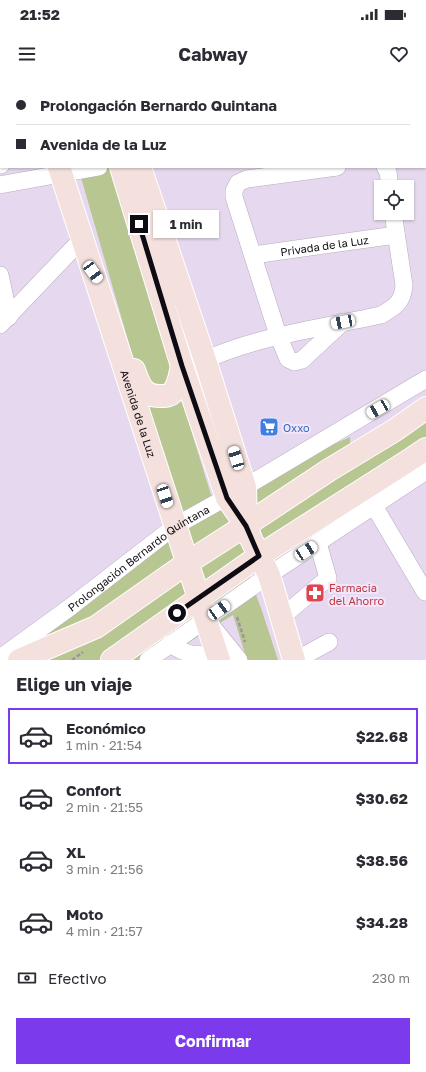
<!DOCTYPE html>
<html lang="es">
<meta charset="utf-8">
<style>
body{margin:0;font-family:"Golos Text",sans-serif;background:#f7f7f7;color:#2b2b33;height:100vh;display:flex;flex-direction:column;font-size:15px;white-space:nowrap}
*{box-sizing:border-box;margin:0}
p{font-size:13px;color:#7c7c81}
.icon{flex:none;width:22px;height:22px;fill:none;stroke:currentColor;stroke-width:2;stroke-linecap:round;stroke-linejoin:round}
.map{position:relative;height:580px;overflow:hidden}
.drawer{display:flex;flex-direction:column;background:#fff;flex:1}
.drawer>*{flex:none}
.hud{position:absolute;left:0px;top:0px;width:426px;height:88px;box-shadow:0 1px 3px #0004;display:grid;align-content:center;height:88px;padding:0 16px;background:#fff}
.fabs{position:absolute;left:374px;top:100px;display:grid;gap:8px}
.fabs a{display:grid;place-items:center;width:40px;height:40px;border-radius:0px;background:#fff;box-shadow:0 1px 3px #0004;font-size:20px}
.end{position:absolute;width:18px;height:18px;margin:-9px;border:5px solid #0f0b12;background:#fff;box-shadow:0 0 0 2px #fff}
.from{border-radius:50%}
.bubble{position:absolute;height:28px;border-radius:0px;background:#fff;box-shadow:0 1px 3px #0004;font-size:13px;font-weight:700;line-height:28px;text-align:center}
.car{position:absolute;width:12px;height:24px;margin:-12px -6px;border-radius:5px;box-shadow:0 0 3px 1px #0007;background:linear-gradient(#fff 24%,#345 0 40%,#fff 0 76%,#345 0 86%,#fff 0)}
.hud b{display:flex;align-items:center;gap:14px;height:38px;font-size:15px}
.hud b+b{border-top:1px solid #e1e1e2}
.hud i{width:10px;height:10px;background:#2b2b33}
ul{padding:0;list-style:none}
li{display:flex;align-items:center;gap:12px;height:56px;margin:0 8px 6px;padding:0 8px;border:2px solid transparent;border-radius:0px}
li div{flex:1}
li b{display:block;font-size:15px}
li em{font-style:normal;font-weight:700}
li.current{border-color:#7c3aed}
li>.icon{width:36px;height:36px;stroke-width:1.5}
h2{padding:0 16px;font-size:18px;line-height:48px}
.pay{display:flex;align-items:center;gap:10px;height:44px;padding:0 16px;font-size:15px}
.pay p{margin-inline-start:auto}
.primary-button{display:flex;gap:8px;margin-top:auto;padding:8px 16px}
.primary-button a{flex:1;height:46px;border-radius:0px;background:#7c3aed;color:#fff;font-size:16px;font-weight:700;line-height:46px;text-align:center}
.status{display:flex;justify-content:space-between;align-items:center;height:28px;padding:0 20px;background:#fff;direction:ltr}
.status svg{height:11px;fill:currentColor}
header{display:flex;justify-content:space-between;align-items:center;height:52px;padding:0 16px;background:#fff;font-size:18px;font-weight:700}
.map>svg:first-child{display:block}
.green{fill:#b8c691}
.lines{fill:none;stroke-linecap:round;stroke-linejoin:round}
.minor-casing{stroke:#b8abc0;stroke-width:18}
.major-casing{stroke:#fff;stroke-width:24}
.path{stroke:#9d93a4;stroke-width:2.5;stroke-dasharray:4 2;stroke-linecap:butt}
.minor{stroke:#fff;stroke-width:17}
.major{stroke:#f4e1de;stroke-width:22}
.route{stroke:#0f0b12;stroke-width:5}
.labels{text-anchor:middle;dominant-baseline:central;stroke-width:4;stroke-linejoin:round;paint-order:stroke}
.street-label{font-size:11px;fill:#0f0b12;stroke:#f3e6fc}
.shop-label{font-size:11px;fill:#366cbe;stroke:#f3e6fc;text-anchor:start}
.health-label{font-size:11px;fill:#be3a42;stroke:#f3e6fc;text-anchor:start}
</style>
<div class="status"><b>21:52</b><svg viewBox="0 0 49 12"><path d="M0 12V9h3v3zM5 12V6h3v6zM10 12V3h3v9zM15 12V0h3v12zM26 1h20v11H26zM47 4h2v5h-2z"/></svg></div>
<header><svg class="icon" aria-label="menu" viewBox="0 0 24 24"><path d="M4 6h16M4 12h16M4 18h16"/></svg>Cabway<svg class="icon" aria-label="heart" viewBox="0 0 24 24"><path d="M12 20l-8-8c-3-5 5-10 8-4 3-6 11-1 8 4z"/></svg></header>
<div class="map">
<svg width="426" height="580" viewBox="0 0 426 580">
<rect width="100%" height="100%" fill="#e6d9ef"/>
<path class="green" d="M 78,87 L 110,87 L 212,418 L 350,357 L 351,372 L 426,333 L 426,360 L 245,484 L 262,531 L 278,580 L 247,580 L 233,535 L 160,580 L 0,580 L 179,437 Z"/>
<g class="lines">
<defs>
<g id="minor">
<path d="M 204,1 L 204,0"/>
<path d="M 217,1 L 217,0"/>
<path d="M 351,1 L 359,0"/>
<path d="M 0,85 L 1,85"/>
<path d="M 337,87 L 247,99 L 238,103 L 234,111 L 234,117 L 278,255 L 288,279 L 294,282 L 302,280 L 343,242"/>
<path d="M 385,87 L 388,92 L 390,107"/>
<path d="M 0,105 L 99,87"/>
<path id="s1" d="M 253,175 L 396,155"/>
<path d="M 0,195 L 9,237"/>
<path d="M 0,245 L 82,159"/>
<path d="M 205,280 C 261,255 322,248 381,235 C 395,227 403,222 404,205 L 393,133"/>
<path d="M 374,426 L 425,512"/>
<path d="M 282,537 L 328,498 L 318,463"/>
<path d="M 210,544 L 239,580"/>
<path d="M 170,564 C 191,577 194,575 217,573"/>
<path id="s2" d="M 0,578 L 69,528 L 175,446 L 245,407 L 426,299"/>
<path d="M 148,580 L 269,495 L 426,391"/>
<path d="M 296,580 L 329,562"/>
</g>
<g id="major">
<path d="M 32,0 L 32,1"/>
<path d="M 112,0 L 113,1"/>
<path id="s3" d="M 59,87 L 219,580"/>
<path d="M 121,87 L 182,286 L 227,418 L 246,445 L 251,459 L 269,495 L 294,580"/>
<path d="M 140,87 L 205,280 L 245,407 L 246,445"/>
<path d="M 134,290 C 139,304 143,317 160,316 C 165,316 169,316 172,313 C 179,306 180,294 182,286"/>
<path d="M 19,580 L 96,547 L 187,483 L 246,445 L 329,390 L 395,350 L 426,328"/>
<path d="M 112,580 L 259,476 L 408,381 L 426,369"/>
</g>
</defs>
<use href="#minor" class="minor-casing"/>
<use href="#major" class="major-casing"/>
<path class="path" d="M 237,537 L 245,562
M 72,580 L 83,572"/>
<use href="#minor" class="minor"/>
<use href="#major" class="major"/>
</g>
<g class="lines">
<path class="route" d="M 139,144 L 182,286 L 227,418 L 246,446 L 259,476 L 177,533"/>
</g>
<defs>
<symbol id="supermarket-square" viewBox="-11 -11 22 22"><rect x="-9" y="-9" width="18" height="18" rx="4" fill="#3f7fe0" stroke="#f3e6fc"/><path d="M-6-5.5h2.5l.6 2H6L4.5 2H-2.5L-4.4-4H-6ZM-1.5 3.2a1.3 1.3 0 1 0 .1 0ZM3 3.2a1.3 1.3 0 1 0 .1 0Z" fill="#fff"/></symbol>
<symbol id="pharmacy-square" viewBox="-11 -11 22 22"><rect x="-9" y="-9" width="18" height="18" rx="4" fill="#e0444e" stroke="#f3e6fc"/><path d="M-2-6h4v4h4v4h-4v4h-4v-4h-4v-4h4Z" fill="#fff"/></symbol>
</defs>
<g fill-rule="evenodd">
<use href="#supermarket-square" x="258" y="336" width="22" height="22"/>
<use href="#pharmacy-square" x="304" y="502" width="22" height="22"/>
</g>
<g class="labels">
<g class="street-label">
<text stroke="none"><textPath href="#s1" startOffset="72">Privada de la Luz</textPath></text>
<text stroke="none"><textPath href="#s3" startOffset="259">Avenida de la Luz</textPath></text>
<text stroke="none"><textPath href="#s2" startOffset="171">Prolongación Bernardo Quintana</textPath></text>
</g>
<g class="shop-label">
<text x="283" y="347">Oxxo</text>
</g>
<g class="health-label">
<text x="329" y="507">Farmacia<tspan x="329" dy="13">del Ahorro</tspan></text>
</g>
</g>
</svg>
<div class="fabs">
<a><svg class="icon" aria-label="locate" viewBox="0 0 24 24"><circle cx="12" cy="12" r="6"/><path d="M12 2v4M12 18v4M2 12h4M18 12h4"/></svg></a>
</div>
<i class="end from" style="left:177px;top:533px"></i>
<i class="end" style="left:139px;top:144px"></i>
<div class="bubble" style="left:153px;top:130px;width:66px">1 min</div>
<i class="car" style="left:93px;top:192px;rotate:144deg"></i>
<i class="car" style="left:343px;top:242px;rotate:259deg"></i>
<i class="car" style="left:378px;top:329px;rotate:240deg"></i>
<i class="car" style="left:236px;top:378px;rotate:343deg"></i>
<i class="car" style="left:165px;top:416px;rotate:162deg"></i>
<i class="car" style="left:306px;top:471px;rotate:57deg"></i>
<i class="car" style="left:219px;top:530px;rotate:55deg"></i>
<div class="hud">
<b><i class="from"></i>Prolongación Bernardo Quintana</b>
<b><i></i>Avenida de la Luz</b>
</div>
</div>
<section class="drawer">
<h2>Elige un viaje</h2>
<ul>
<li class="current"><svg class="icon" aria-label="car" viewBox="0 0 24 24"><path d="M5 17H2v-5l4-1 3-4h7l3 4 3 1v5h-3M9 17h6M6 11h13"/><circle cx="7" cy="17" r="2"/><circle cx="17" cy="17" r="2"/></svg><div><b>Económico</b><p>1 min · 21:54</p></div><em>$22.68</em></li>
<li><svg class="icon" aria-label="car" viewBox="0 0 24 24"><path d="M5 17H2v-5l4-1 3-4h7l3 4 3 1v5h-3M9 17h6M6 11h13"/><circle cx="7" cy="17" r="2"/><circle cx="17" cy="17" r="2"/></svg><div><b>Confort</b><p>2 min · 21:55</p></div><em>$30.62</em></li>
<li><svg class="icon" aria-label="car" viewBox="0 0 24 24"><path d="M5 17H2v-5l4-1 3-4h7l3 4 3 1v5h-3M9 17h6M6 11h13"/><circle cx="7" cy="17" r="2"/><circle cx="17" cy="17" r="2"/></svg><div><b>XL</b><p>3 min · 21:56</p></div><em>$38.56</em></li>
<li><svg class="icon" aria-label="car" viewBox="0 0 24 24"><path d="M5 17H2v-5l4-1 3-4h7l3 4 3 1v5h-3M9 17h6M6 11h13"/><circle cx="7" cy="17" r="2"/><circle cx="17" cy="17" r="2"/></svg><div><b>Moto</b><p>4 min · 21:57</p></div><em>$34.28</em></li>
</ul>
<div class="pay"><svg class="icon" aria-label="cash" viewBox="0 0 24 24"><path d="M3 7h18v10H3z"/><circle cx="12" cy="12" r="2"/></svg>Efectivo<p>230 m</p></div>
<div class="primary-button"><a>Confirmar</a></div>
</section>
